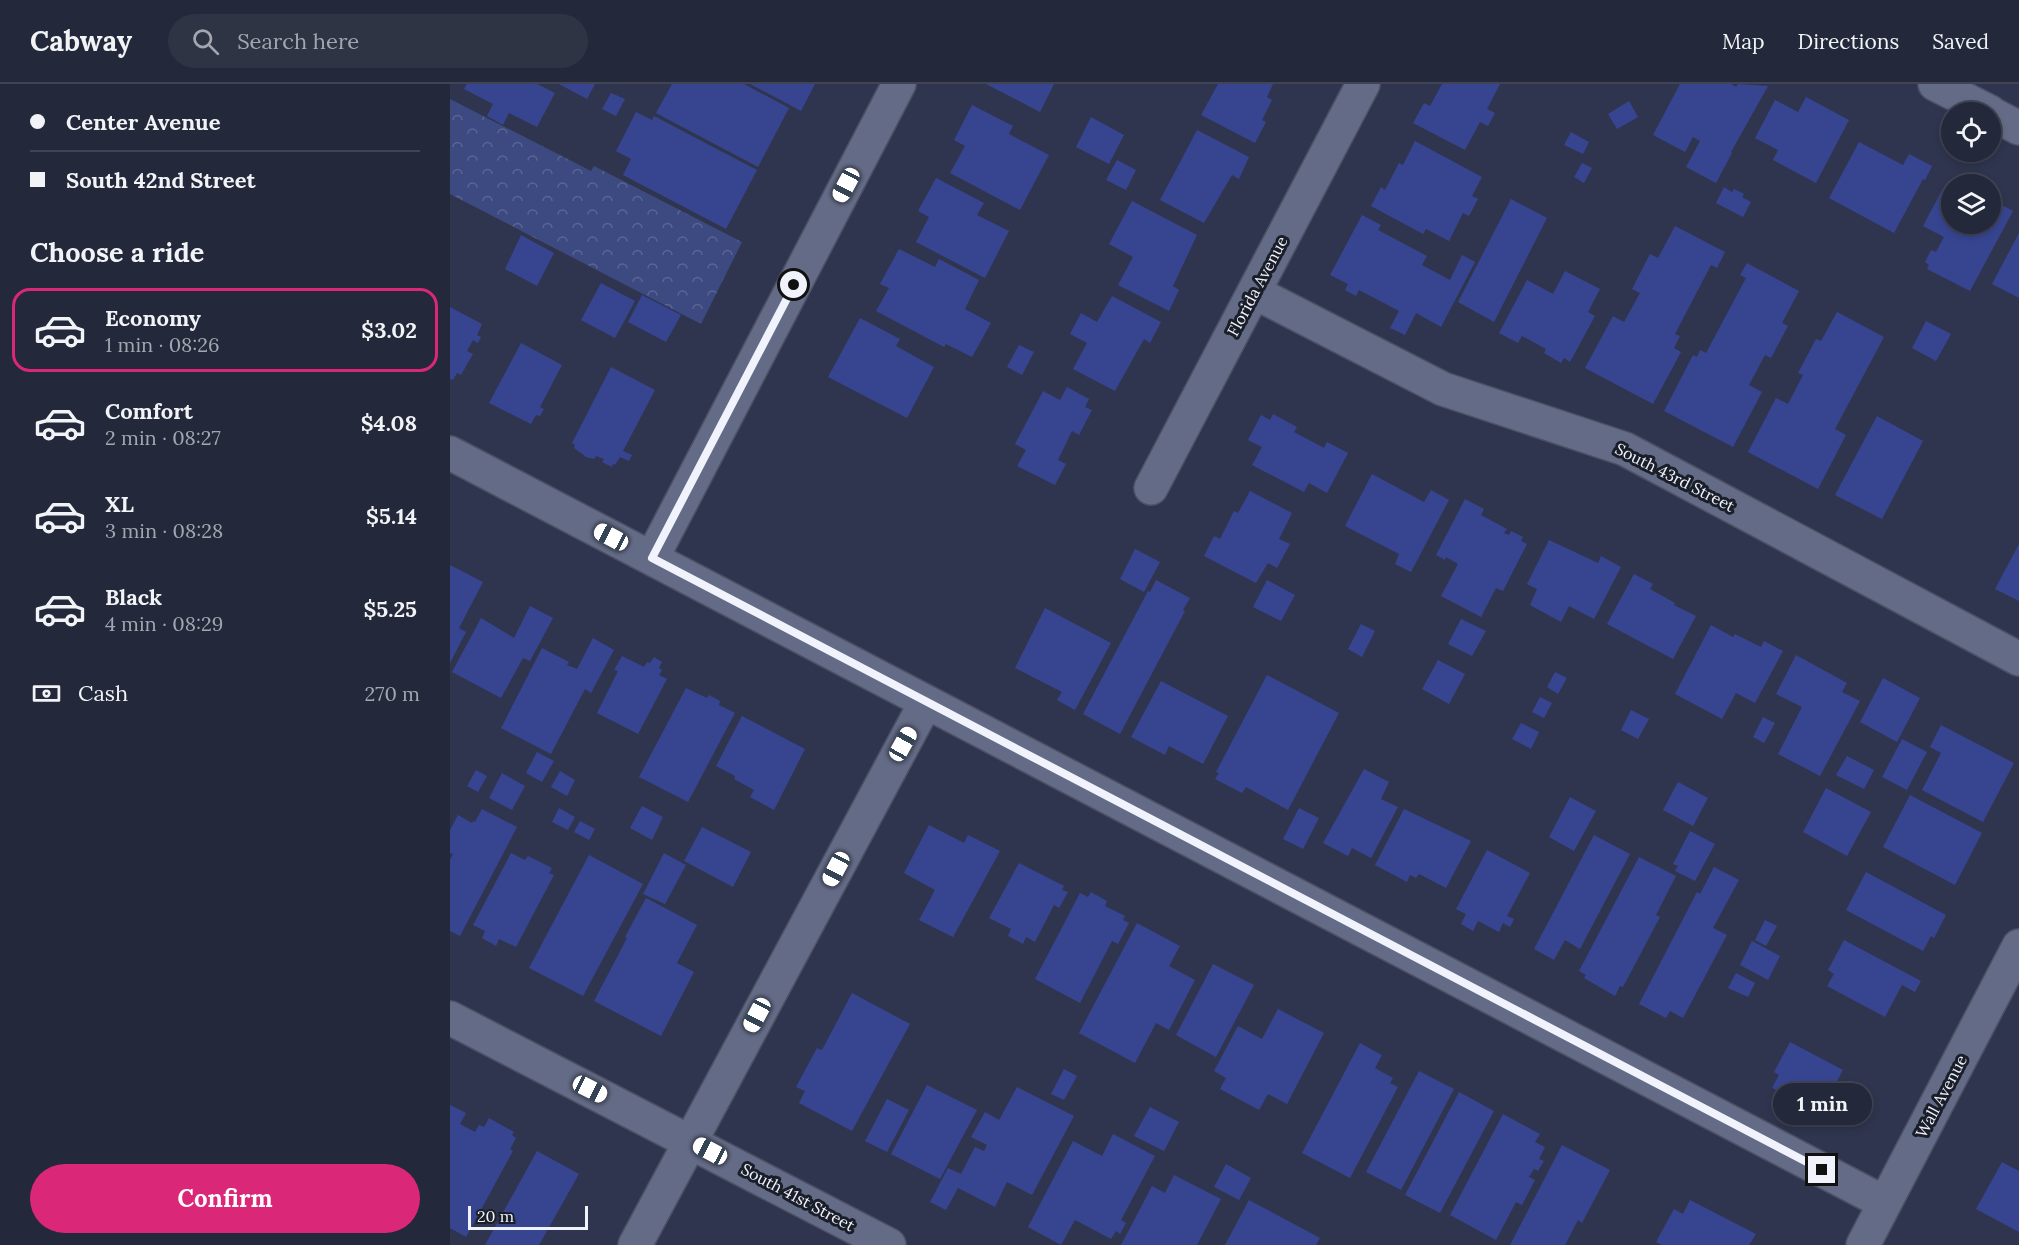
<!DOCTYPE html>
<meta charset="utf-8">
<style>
body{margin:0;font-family:Lora,serif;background:#2f3445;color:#f1f3f6;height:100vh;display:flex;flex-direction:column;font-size:22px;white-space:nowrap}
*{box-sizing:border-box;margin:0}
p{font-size:20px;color:#a3a6af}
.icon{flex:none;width:33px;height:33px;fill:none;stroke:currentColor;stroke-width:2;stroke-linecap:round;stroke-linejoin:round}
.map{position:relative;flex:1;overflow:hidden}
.side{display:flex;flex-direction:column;background:#23283a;width:450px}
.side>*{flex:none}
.guide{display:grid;align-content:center;height:132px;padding:0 30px;background:#23283a}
.buttons{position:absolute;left:1491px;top:18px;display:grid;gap:12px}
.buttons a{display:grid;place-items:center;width:60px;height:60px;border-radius:50%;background:#23283a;box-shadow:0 3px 9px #0003,0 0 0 2px #404454;font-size:30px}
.scale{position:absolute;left:18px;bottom:15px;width:120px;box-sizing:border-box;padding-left:6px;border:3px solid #f0f3fc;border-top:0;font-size:16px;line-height:21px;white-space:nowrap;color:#f0f3fc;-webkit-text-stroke:4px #1a1e29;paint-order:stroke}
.end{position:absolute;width:27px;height:27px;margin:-14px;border:8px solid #f0f3fc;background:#111;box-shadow:0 0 0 3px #111}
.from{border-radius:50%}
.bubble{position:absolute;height:42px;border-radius:21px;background:#23283a;box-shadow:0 3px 9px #0003,0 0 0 2px #404454;font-size:20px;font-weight:800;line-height:42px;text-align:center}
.car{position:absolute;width:18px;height:36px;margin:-18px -9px;border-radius:8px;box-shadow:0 0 4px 2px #0007;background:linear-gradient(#fff 24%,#345 0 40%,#fff 0 76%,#345 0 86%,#fff 0)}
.guide b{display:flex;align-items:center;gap:21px;height:57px;font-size:22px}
.guide b+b{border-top:2px solid #404454}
.guide i{width:15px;height:15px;background:#f1f3f6}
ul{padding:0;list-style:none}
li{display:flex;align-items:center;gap:18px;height:84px;margin:0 12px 9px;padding:0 18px;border:3px solid transparent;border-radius:18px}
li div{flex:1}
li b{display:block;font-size:22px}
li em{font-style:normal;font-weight:800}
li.current{border-color:#db2777}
li>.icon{width:54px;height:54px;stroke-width:1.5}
h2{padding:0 30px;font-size:27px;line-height:72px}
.pay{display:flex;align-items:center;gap:15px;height:66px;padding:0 30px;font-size:22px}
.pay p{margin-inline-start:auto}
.action{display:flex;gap:12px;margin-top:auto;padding:12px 30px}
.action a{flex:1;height:69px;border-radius:36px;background:#db2777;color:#fff;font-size:24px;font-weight:800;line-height:69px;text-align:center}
header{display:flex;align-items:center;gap:36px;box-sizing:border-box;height:84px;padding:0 30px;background:#23283a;border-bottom:2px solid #404454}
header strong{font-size:28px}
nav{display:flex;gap:33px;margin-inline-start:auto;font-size:21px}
.search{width:420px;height:54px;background:#2f3445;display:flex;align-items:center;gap:15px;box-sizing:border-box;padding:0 21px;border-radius:33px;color:#a3a6af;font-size:22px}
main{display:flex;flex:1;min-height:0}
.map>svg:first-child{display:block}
.park{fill:url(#park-crowns)}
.building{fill:#374591}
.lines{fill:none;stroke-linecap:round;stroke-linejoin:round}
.minor-casing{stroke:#4b5063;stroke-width:36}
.minor{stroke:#636b86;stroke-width:33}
.route{stroke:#f0f3fc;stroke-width:8}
.labels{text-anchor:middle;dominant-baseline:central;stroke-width:6;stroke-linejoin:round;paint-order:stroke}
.street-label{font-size:16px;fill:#f0f3fc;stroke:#1a1e29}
</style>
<header>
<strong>Cabway</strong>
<div class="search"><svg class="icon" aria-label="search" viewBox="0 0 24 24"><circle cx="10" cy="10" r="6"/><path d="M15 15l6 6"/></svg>Search here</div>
<nav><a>Map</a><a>Directions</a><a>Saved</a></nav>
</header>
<main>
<section class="side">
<div class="guide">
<b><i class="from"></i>Center Avenue</b>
<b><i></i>South 42nd Street</b>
</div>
<h2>Choose a ride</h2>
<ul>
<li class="current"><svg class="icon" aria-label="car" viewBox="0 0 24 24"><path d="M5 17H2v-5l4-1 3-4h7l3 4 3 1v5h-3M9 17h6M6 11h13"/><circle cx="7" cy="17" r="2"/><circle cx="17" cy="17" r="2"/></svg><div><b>Economy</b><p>1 min · 08:26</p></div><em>$3.02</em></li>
<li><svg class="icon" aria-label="car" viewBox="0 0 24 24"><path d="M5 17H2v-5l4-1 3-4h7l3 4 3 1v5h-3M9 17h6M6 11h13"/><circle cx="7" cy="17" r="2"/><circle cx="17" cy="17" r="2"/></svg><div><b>Comfort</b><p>2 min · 08:27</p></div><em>$4.08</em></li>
<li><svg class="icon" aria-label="car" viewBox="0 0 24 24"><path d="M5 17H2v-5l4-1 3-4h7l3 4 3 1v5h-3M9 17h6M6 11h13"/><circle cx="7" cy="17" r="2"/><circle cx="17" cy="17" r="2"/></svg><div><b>XL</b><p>3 min · 08:28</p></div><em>$5.14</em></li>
<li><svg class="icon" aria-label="car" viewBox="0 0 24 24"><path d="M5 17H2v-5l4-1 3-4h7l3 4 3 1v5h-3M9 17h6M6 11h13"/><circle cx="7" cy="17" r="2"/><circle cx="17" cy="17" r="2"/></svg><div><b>Black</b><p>4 min · 08:29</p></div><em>$5.25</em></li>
</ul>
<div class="pay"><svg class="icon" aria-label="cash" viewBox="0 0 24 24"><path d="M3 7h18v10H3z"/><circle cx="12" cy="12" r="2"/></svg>Cash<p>270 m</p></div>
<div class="action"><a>Confirm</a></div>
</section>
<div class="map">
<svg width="1569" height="1161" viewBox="0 0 1569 1161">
<defs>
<pattern id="park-crowns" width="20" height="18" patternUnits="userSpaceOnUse" patternTransform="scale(1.5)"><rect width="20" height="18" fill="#3d4a81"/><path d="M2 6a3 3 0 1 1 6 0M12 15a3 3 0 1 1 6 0" fill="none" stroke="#596594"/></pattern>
</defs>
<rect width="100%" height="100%" fill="#2f354e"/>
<path class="park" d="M 0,15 L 141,87 L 144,82 L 292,158 L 251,240 L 0,110 Z"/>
<path class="building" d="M 17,0 L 87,0 L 105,9 L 87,43 L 59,29 L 53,41 L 37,32 L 43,20 L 14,5 Z
M 109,0 L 145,0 L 137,15 Z
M 222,0 L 294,0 L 339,24 L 308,83 L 206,29 Z
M 300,0 L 365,0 L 351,27 Z
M 536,0 L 604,0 L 590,28 Z
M 768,0 L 823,0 L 817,13 L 822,16 L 812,36 L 816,38 L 805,59 L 751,31 Z
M 992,0 L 1050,0 L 1037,25 L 1045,29 L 1038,42 L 1030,38 L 1015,66 L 963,39 L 974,19 L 980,22 Z
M 1230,0 L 1281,0 L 1286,3 L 1288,0 L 1318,2 L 1281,68 L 1282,69 L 1266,99 L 1236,83 L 1250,57 L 1243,53 L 1235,68 L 1203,51 Z
M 161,9 L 175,15 L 166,32 L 152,25 Z
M 1356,13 L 1399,36 L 1366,99 L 1323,76 L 1328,66 L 1305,54 L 1325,16 L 1348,28 Z
M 1179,17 L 1188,33 L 1167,45 L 1158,30 Z
M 522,21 L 563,42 L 559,50 L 599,71 L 570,126 L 500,89 L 515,62 L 504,56 Z
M 186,28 L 202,36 L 204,32 L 307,86 L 276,145 L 173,91 L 181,75 L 166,67 Z
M 641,33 L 674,51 L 659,80 L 626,63 Z
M 747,46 L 799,73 L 789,95 L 782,91 L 754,139 L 710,116 Z
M 1121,48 L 1139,58 L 1133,70 L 1114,61 Z
M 965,57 L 1032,93 L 1022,112 L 1028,115 L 1019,132 L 1013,129 L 999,157 L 976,145 L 973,150 L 921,122 L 931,103 L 935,106 L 949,79 L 953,81 Z
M 1409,58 L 1453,81 L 1459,70 L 1482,82 L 1475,96 L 1473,95 L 1444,149 L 1379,114 Z
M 667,76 L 686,86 L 676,106 L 656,96 Z
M 1132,79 L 1142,84 L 1134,99 L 1124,93 Z
M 486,94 L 534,119 L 527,131 L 559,147 L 535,194 L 466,158 L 479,133 L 468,127 Z
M 1274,103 L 1282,108 L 1284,105 L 1294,110 L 1292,113 L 1301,118 L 1293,133 L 1266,119 Z
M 1493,104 L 1502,109 L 1502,140 L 1540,140 L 1540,115 L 1563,127 L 1520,207 L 1477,185 L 1479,181 L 1475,178 L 1481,166 L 1486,168 L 1494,153 L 1473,142 Z
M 1061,115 L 1097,134 L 1044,238 L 1008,218 Z
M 682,117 L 747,151 L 723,202 L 729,206 L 719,227 L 668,201 L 683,173 L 659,160 Z
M 912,131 L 931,141 L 928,146 L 977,172 L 972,181 L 1000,196 L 1012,171 L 1025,178 L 991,243 L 966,229 L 955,251 L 940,244 L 949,227 L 909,206 L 906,212 L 895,206 L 898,200 L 880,191 Z
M 1225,142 L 1275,168 L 1267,184 L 1261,181 L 1225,250 L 1230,252 L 1224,264 L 1231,268 L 1203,320 L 1135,284 L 1163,232 L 1174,238 L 1190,209 L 1182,205 L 1200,170 L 1208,174 Z
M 1569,149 L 1569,214 L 1542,200 Z
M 71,151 L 104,169 L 87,202 L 55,185 Z
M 449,165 L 485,183 L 489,175 L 529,196 L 515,225 L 541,239 L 522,273 L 496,260 L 494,263 L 426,227 L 439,204 L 430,200 Z
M 1297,179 L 1349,207 L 1332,239 L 1338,242 L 1321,274 L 1315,271 L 1299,301 L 1312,308 L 1283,363 L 1214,327 L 1243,271 L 1247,273 L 1250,266 L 1256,269 L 1296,194 L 1290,191 Z
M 1115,187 L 1150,205 L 1138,228 L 1145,232 L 1120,278 L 1114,274 L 1111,279 L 1094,269 L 1096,265 L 1072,252 L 1068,259 L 1049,249 L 1077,196 L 1103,210 Z
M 151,199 L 185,217 L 165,254 L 131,236 Z
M 192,211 L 231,231 L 216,258 L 178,238 Z
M 662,212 L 711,238 L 700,259 L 694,255 L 665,307 L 623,285 L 637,259 L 620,250 L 631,229 L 647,238 Z
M 0,223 L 32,240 L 27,251 L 31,253 L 28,259 L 23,256 L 17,267 L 23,270 L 11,291 L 7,289 L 3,296 L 0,295 Z
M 1387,228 L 1434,253 L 1385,345 L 1396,351 L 1368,405 L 1298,368 L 1326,314 L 1338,320 L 1353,291 L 1348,289 L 1366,255 L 1371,257 Z
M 410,234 L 450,255 L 446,262 L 484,283 L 457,334 L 378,293 Z
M 1476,237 L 1501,250 L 1486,277 L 1462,264 Z
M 71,259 L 112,281 L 90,323 L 94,325 L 90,332 L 86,331 L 81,340 L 39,319 Z
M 569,261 L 584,268 L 572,291 L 557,283 Z
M 161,283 L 205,306 L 173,367 L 182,371 L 179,377 L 170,373 L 165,381 L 163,380 L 162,383 L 152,378 L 154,375 L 146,372 L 144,375 L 136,373 L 124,364 L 125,361 L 122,359 Z
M 617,303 L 639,315 L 635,323 L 642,326 L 629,351 L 622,347 L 608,376 L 616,380 L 605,401 L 567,382 L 576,366 L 565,360 L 593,307 L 610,316 Z
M 823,330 L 847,343 L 844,348 L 874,364 L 877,358 L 898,369 L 877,409 L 859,399 L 854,408 L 802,381 L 812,363 L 798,356 L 811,331 L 820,336 Z
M 1427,332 L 1473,357 L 1432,435 L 1385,411 Z
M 922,390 L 974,418 L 981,406 L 999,416 L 961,488 L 945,480 L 949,470 L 895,442 Z
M 800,407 L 842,429 L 829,455 L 840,460 L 827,484 L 818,479 L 806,499 L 754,472 L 764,452 L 770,455 L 784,427 L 788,429 Z
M 1015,415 L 1034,425 L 1031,431 L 1057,445 L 1054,449 L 1059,451 L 1061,447 L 1073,453 L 1071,457 L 1077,460 L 1053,507 L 1046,504 L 1031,533 L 991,512 L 1008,480 L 996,473 L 995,476 L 986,471 Z
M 1099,456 L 1148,479 L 1151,472 L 1171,483 L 1144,535 L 1119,522 L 1111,538 L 1080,521 L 1087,505 L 1077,500 Z
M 1569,460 L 1569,517 L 1545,505 Z
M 685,465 L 710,478 L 694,508 L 670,495 Z
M 0,481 L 33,498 L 9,544 L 16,548 L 0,579 Z
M 1184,490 L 1203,500 L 1200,505 L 1225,519 L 1224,521 L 1246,532 L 1223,575 L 1157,540 Z
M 706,496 L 740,514 L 733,526 L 735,527 L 670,650 L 633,630 L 698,507 L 700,508 Z
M 817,496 L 845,511 L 831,537 L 803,523 Z
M 80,522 L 103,534 L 80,577 L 73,574 L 51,614 L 2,588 L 31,534 L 64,554 Z
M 595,524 L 661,559 L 625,626 L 607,616 L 612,608 L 565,584 Z
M 1011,535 L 1036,547 L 1022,572 L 998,560 Z
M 911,540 L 925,547 L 912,573 L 898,565 Z
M 1261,541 L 1283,553 L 1285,550 L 1311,563 L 1314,557 L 1333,567 L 1305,619 L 1286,609 L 1272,635 L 1225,610 Z
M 143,554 L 164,566 L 141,609 L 135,605 L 101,670 L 51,644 L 92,564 L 119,578 L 117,581 L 127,585 Z
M 1346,571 L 1397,599 L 1392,608 L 1410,617 L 1370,692 L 1328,670 L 1352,623 L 1326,610 Z
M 172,572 L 194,583 L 197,578 L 200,579 L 204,573 L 212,578 L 209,584 L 212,586 L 209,591 L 217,595 L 188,650 L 147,629 L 168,587 L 164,586 Z
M 988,576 L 1015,590 L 999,620 L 972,605 Z
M 1105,588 L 1117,594 L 1108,610 L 1097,603 Z
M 817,591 L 889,629 L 838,726 L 796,703 L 792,709 L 765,695 L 769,689 L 766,688 Z
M 1433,594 L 1470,614 L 1447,658 L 1410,638 Z
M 711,597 L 778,632 L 753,680 L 719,662 L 715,671 L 681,653 Z
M 236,604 L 257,614 L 259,611 L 270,617 L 269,621 L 285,629 L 238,718 L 189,693 Z
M 1090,613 L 1102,619 L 1094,634 L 1082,628 Z
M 1181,626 L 1199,635 L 1188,655 L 1171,646 Z
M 292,632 L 355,665 L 324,726 L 300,713 L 304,706 L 284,695 L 285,692 L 266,682 Z
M 1313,633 L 1325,639 L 1314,659 L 1303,653 Z
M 1071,639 L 1089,648 L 1081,665 L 1062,655 Z
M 1491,641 L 1564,679 L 1533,738 L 1472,706 L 1491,669 L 1480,663 Z
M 1452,655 L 1477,668 L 1457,706 L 1432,693 Z
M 87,668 L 104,677 L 92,698 L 76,689 Z
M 1397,672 L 1424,686 L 1414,705 L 1386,691 Z
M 914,685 L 939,698 L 931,715 L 948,723 L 921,774 L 902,764 L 898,772 L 873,759 Z
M 26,686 L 37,692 L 28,708 L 17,702 Z
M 110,687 L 125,696 L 117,712 L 101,703 Z
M 52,689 L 75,702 L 62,726 L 39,714 Z
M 1228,698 L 1258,714 L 1243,742 L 1213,726 Z
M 1376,704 L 1421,728 L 1397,772 L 1353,748 Z
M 1460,711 L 1532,749 L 1505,801 L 1433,763 Z
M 1120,713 L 1146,727 L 1124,767 L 1099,753 Z
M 192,722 L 213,733 L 202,756 L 180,744 Z
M 109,724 L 125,733 L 118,746 L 102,738 Z
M 849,724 L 869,734 L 853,765 L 833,755 Z
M 32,725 L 67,743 L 10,852 L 0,847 L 0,776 L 3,770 L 0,769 L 0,746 L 8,731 L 22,739 L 23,737 L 25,738 Z
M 954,725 L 1021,757 L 996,804 L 969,790 L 966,794 L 960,791 L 957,798 L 925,781 Z
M 130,737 L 145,745 L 139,756 L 124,748 Z
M 479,741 L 514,759 L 518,751 L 550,767 L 503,853 L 469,836 L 485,806 L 454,789 Z
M 252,743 L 301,768 L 283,803 L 234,777 Z
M 1240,747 L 1265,760 L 1245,797 L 1225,787 L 1228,782 L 1223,780 Z
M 1144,751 L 1180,770 L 1130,865 L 1115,856 L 1104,876 L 1084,865 Z
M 1037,766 L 1080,789 L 1057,832 L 1064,835 L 1060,843 L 1053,839 L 1049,848 L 1028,837 L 1023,847 L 1011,840 L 1016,830 L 1006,825 Z
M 61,769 L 75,776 L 78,772 L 102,784 L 99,789 L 104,791 L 66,863 L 49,855 L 46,862 L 32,854 L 35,847 L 23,841 Z
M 214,769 L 236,781 L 215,820 L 193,810 Z
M 139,771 L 193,800 L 133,912 L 79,884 Z
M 1189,773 L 1226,792 L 1206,831 L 1210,833 L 1173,903 L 1170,902 L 1165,912 L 1134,894 L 1136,891 L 1129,887 Z
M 569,779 L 614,802 L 612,806 L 618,808 L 609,824 L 604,821 L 585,858 L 576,853 L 573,860 L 558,852 L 561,845 L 539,834 Z
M 1264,783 L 1289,796 L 1263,844 L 1277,851 L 1233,934 L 1220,927 L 1216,934 L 1189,920 L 1247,808 L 1250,810 Z
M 1416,788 L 1496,831 L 1484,854 L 1481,852 L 1473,867 L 1396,826 Z
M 641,808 L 657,817 L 655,822 L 675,832 L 673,836 L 679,839 L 668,860 L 662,857 L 630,919 L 585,895 L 630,809 L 638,813 Z
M 196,814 L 247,841 L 227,879 L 244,888 L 211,952 L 144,917 L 177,854 L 175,853 Z
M 1315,836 L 1327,842 L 1316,862 L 1305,856 Z
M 687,839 L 730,862 L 719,882 L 745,896 L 719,946 L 706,939 L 685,979 L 629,949 Z
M 1394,856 L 1471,897 L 1465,908 L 1452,901 L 1435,933 L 1377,902 L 1384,890 L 1378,886 Z
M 1302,857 L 1330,872 L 1318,896 L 1290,881 Z
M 763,880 L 804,901 L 766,973 L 726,951 Z
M 1286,889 L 1305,899 L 1298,913 L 1278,904 Z
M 402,909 L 460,940 L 402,1047 L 349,1019 L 355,1007 L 346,1003 L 367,964 L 372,966 Z
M 828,925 L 874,949 L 837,1020 L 818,1010 L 809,1026 L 770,1005 L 776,994 L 764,987 L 788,942 L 812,955 Z
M 1340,958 L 1393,986 L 1387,997 L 1398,1003 L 1380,1038 L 1365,1030 L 1367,1027 L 1322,1004 L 1329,991 L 1324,988 Z
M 910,959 L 932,971 L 925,984 L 943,994 L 940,999 L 948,1003 L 900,1094 L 852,1069 Z
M 614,985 L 627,992 L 614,1016 L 601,1010 Z
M 969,987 L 1004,1005 L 951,1106 L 916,1088 Z
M 477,1001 L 527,1026 L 490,1095 L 441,1070 Z
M 567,1003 L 624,1032 L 582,1111 L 557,1098 L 545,1123 L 508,1104 L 496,1126 L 480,1118 L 498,1084 L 511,1090 L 525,1063 L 534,1067 L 537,1061 L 521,1053 L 535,1028 L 549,1036 Z
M 1009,1008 L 1044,1027 L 990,1129 L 955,1111 Z
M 437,1015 L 459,1026 L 437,1068 L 415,1057 Z
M 0,1021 L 16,1029 L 10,1040 L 25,1048 L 29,1041 L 34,1043 L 39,1034 L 64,1048 L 62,1051 L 66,1054 L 60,1065 L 63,1067 L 16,1153 L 0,1144 Z
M 700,1023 L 729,1038 L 714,1067 L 684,1052 Z
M 1053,1030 L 1090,1050 L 1085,1058 L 1095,1063 L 1089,1075 L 1094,1077 L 1088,1087 L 1084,1085 L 1079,1093 L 1085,1096 L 1072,1121 L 1066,1118 L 1046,1156 L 1000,1131 Z
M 663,1050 L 705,1072 L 671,1136 L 676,1139 L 670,1150 L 666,1147 L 661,1155 L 625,1136 L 611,1161 L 578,1143 L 623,1057 L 652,1072 Z
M 1112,1061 L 1160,1086 L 1132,1139 L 1128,1136 L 1115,1161 L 1060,1161 Z
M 87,1067 L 129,1090 L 89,1161 L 35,1161 Z
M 1552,1078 L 1569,1087 L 1569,1148 L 1526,1125 Z
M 776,1080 L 801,1094 L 789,1116 L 764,1103 Z
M 724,1091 L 771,1115 L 747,1161 L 671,1161 L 702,1102 L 715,1109 Z
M 799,1116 L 870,1154 L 866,1161 L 775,1161 Z
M 1240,1116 L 1306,1150 L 1299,1161 L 1212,1161 L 1206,1158 L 1224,1125 L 1233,1130 Z"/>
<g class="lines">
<defs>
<path id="minor" d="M 1485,0 L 1540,28
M 1540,29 L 1569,44
M 804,208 L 993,305 L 1175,365 L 1569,575
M 0,369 L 1435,1119
M 701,404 L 913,0
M 202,474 L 449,0
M 0,934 L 439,1161
M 185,1161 L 476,618
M 1413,1161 L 1569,862"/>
</defs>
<use href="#minor" class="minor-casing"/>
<use href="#minor" class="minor"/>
</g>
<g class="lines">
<path class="route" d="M 344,201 L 202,474 L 1372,1086"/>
</g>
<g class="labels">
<g class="street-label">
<text transform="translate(807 202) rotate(-62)">Florida Avenue</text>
<text transform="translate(1225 393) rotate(27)">South 43rd Street</text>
<text transform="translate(1491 1012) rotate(-62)">Wall Avenue</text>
<text transform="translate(348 1113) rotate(28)">South 41st Street</text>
</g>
</g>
</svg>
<div class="buttons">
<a><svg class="icon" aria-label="locate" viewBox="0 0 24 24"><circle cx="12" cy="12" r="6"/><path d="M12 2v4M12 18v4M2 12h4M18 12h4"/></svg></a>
<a><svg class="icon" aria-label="layers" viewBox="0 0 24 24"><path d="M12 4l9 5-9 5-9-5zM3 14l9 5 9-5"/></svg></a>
</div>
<div class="scale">20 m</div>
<i class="end from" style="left:344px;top:201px"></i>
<i class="end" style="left:1372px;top:1086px"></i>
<div class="bubble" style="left:1323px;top:999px;width:99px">1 min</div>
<i class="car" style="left:396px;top:101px;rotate:208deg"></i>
<i class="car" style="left:161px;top:453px;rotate:298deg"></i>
<i class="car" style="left:453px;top:660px;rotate:29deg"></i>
<i class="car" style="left:386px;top:785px;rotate:208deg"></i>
<i class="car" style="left:307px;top:931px;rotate:208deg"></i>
<i class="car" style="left:140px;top:1005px;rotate:117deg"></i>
<i class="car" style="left:260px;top:1067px;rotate:298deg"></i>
</div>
</main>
